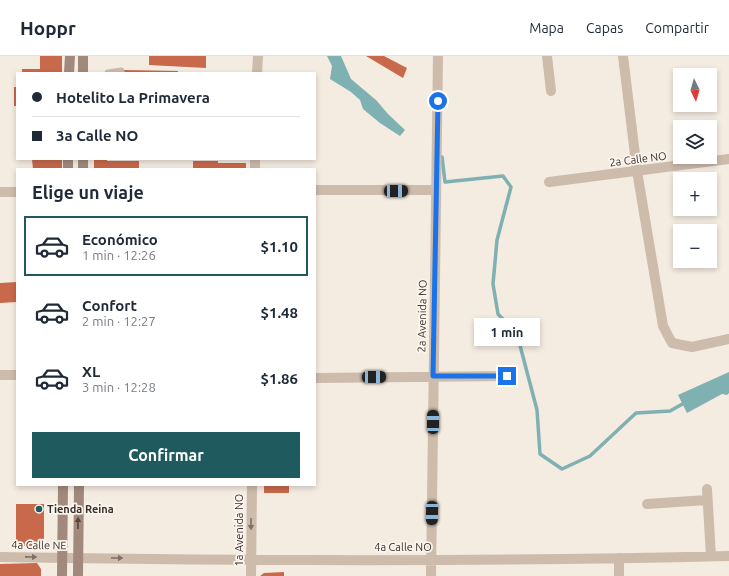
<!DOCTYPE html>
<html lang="es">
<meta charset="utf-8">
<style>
body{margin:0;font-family:Ubuntu,sans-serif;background:#f6f6f7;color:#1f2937;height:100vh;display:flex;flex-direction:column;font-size:15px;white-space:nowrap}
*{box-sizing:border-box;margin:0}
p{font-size:13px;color:#747a83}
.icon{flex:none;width:22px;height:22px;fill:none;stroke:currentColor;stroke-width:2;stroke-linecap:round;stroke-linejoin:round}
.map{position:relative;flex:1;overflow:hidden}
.drawer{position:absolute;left:16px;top:112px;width:300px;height:318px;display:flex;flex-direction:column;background:#fff;border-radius:0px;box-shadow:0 2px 6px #0003}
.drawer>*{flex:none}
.top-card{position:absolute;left:16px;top:16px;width:300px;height:88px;border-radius:0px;box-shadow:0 2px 6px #0003;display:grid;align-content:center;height:88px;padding:0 16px;background:#fff}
.needle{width:26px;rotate:175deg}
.tools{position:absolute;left:673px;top:12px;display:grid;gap:8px}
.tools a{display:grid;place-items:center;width:44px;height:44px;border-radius:0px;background:#fff;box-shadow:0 2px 6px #0003;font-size:20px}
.end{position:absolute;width:18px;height:18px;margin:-9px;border:5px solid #1a73e8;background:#fff;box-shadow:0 0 0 2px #fff}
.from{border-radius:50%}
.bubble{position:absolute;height:28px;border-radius:0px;background:#fff;box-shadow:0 2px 6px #0003;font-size:13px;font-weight:600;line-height:28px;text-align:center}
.car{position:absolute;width:12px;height:24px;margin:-12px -6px;border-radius:5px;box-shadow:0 0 3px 1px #0007;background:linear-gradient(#222 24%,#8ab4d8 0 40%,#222 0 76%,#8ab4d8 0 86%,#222 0)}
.top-card b{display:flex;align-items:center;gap:14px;height:38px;font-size:15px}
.top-card b+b{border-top:1px solid #e0e1e3}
.top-card i{width:10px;height:10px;background:#1f2937}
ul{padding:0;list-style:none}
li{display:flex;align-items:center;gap:12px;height:60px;margin:0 8px 6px;padding:0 8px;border:2px solid transparent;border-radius:0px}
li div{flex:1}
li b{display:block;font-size:15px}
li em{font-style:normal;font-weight:600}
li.on{border-color:#1f5a5e}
li>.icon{width:36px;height:36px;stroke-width:1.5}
h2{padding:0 16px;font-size:18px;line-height:48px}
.primary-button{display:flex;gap:8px;margin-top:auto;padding:8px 16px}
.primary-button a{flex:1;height:46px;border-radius:0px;background:#1f5a5e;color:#fff;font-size:16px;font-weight:600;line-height:46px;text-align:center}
header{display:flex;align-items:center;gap:24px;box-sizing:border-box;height:56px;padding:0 20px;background:#fff;border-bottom:1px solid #e0e1e3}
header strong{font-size:19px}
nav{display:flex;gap:22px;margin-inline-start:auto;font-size:14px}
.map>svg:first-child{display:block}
.water{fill:#7fb0b2}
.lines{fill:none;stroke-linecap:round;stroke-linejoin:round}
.stream{stroke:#7fb0b2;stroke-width:3.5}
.building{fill:#c8694b}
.lane{stroke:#cdbbac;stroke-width:7}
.street{stroke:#cdbbac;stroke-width:10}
.secondary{stroke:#a18a7d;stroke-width:10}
.oneway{fill:#544640}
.oneway2{fill:#7d6f65}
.route{stroke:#1a73e8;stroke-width:5}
.poi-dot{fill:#1f5a5e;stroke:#fbf5ee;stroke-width:1.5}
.labels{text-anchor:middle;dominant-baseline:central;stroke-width:3.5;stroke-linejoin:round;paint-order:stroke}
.street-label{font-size:11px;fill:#3b302b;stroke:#fbf5ee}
.poi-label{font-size:11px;font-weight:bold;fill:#3b302b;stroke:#fbf5ee;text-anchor:start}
</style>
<header>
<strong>Hoppr</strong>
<nav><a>Mapa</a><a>Capas</a><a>Compartir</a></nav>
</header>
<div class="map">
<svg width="729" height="520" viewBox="0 0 729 520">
<rect width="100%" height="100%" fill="#f4ebe1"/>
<path class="water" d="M 327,0 L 341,0 L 351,23 L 376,44 L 388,58 L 405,74 L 400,80 L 380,67 L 363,53 L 360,44 L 351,36 L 330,23 L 332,10 Z
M 729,316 L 729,337 L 727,339 L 722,338 L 687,357 L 678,339 Z"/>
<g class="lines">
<path class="stream" d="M 442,101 L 445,126 L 503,120 L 511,131 L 497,184 L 493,228 L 498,258 L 517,278 L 537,354 L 540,398 L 562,413 L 590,400 L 636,357 L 670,355 L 686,346"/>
</g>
<path class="building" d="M 40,0 L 62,0 L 62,17 L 22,17 L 22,13 L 40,13 Z
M 149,0 L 206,0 L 206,12 L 149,9 Z
M 366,0 L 384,0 L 407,12 L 403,22 Z
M 124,14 L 178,15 L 178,17 L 124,17 Z
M 14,31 L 17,31 L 17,50 L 14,50 Z
M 32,103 L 62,103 L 62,113 L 33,113 Z
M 94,103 L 107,103 L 107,105 L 139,105 L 139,113 L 94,113 Z
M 193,105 L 218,105 L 218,107 L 246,107 L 246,113 L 193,113 Z
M 17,226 L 17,246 L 0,247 L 0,227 Z
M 264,429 L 289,429 L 289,437 L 264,437 Z
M 16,448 L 44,448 L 44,486 L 39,490 L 16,490 Z
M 37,507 L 41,513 L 41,520 L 0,520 L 0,508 Z
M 284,516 L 284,520 L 260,520 L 264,517 Z"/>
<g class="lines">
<path class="lane" d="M 108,17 L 121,15"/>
<path class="street" d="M 547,0 L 551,35
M 623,0 L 637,115 L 663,270 L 672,287 L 692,291 L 729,283
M 257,17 L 258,0
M 255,113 L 255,103
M 549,126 L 729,103
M 315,134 L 436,134
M 0,136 L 17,136
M 0,319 L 17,319
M 315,322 L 507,320
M 707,433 L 711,500
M 647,448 L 707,444
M 0,501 C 243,505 486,506 729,500
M 251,520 L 252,429
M 431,520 L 438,0
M 619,520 L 619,502"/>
<path class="secondary" d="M 83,0 L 83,17
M 69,17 L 70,0
M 68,113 L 68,103
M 83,113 L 83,103
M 62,520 L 63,429
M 78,520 L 79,429"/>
</g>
<defs><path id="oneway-solid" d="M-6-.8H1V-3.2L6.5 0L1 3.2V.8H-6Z"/></defs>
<use class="oneway" href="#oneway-solid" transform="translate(78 467) rotate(-89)"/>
<g class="oneway2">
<use href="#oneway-solid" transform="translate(251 468) rotate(90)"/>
<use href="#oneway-solid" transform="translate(31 501) rotate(1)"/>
<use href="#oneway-solid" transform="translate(117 502)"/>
</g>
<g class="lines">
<path class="route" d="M 438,45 L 433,320 L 507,320"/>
</g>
<circle class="poi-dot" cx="39" cy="453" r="4"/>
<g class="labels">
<g class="street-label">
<text transform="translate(638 103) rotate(-7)">2a Calle NO</text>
<text transform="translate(422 260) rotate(-89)">2a Avenida NO</text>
<text transform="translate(239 474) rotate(-90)">1a Avenida NO</text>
<text transform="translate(39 489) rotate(1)">4a Calle NE</text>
<text x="403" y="491">4a Calle NO</text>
</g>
<g class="poi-label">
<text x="47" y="453">Tienda Reina</text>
</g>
</g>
</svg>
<div class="tools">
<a><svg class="needle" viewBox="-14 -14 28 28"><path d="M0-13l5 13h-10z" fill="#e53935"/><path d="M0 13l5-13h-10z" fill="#747a83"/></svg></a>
<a><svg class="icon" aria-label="layers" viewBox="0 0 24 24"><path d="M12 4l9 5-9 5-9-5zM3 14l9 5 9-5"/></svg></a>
<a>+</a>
<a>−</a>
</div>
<i class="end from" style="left:438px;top:45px"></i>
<i class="end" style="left:507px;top:320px"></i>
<div class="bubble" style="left:474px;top:262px;width:66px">1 min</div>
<i class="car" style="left:396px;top:135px;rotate:89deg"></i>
<i class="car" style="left:374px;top:321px;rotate:89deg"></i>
<i class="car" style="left:433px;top:366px;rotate:0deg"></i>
<i class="car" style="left:432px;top:457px;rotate:181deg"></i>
<div class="top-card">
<b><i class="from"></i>Hotelito La Primavera</b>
<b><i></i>3a Calle NO</b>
</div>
<section class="drawer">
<h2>Elige un viaje</h2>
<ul>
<li class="on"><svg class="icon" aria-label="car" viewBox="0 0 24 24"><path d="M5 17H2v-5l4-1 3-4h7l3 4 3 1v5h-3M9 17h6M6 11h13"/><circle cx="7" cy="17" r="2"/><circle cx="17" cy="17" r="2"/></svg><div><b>Económico</b><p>1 min · 12:26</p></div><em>$1.10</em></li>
<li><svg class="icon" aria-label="car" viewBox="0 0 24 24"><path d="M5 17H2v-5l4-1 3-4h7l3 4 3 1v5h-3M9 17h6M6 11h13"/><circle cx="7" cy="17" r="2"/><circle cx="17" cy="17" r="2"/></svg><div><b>Confort</b><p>2 min · 12:27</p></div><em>$1.48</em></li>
<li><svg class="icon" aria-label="car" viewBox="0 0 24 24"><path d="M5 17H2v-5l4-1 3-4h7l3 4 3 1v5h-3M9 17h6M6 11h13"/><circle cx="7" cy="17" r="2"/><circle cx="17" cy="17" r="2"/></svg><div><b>XL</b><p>3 min · 12:28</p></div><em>$1.86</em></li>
</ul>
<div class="primary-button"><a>Confirmar</a></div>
</section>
</div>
